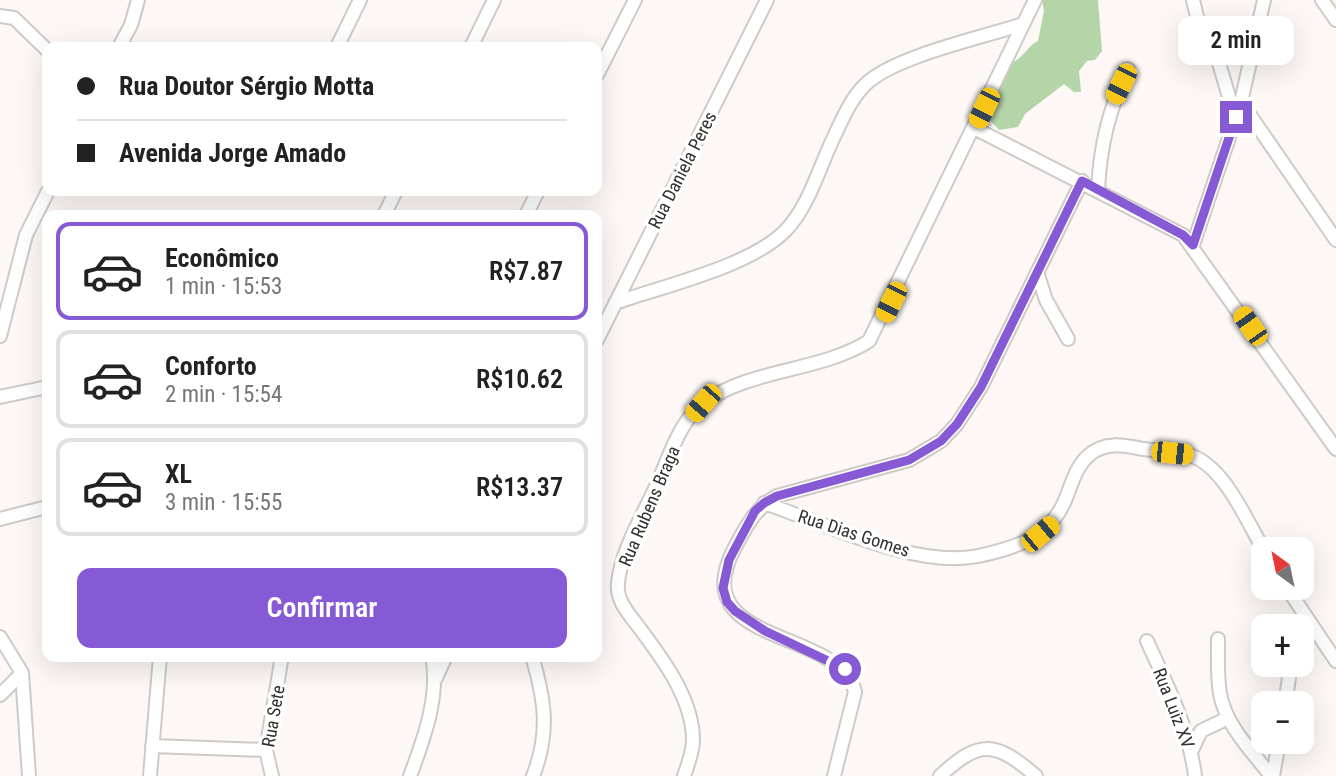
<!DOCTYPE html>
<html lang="pt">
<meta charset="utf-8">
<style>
body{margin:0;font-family:"Roboto Condensed",sans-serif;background:#f6f6f6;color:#222;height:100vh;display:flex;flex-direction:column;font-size:26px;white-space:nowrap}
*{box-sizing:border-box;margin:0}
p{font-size:23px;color:#767676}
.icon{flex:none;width:38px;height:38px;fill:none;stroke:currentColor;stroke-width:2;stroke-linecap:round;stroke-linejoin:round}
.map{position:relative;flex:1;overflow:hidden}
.panel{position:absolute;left:42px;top:210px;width:560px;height:452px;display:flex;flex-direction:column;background:#fff;border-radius:14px;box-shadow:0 7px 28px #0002}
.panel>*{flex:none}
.top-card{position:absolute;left:42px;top:42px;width:560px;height:154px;border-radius:14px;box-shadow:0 7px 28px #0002;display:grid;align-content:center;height:154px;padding:0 35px;background:#fff}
.needle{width:46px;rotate:327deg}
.fabs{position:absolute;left:1251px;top:537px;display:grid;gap:14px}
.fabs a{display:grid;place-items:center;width:63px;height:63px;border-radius:14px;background:#fff;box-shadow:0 7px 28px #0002;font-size:35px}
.end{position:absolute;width:32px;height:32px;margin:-16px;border:9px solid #855ad4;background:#fff;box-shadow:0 0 0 4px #fff}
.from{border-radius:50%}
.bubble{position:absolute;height:49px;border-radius:14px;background:#fff;box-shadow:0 7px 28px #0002;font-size:23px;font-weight:600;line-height:49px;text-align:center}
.car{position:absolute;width:21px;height:42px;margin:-21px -10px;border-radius:9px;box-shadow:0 0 5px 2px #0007;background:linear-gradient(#f5c518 24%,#345 0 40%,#f5c518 0 76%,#345 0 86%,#f5c518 0)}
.top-card b{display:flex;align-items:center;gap:24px;height:66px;font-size:26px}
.top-card b+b{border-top:2px solid #e0e0e0}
.top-card i{width:18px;height:18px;background:#222}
ul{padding:12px 0 0;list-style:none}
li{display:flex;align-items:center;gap:21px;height:98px;margin:0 14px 10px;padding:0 21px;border:4px solid #e0e0e0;border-radius:14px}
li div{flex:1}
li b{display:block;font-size:26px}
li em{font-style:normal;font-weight:600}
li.selected{border-color:#855ad4}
li>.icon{width:63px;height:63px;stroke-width:1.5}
.primary-button{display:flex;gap:14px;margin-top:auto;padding:14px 35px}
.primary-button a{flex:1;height:80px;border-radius:14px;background:#855ad4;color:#fff;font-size:28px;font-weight:600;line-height:80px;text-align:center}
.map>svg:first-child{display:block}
.green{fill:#b4d5a7}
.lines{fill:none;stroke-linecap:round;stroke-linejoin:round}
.minor-casing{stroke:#cecac7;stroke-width:16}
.minor{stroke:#fff;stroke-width:12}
.route{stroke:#855ad4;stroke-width:9}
.labels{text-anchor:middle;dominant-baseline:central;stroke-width:7;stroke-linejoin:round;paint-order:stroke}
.street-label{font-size:18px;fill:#323130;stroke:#fff}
</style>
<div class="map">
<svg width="1336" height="776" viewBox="0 0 1336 776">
<rect width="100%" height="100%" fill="#fdf8f6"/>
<path class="green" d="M 1042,0 L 1098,0 L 1102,51 L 1095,60 L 1087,61 L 1079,71 L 1081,92 L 1074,92 L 1064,84 L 1025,114 L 1018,127 L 999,130 L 990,120 L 991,105 L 1011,63 C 1024,58 1027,46 1038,41 L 1044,11 Z"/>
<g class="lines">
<defs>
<path id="minor" d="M 1193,0 L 1198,21 L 1210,33 L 1235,117
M 1322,0 L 1336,20
M 0,16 L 14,18 L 47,50
M 119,47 L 131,25 L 138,0
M 337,47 L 360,0
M 471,47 L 494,0
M 597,75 L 635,0
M 1241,102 L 1336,240
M 974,128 L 1183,235 L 1336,449
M 1098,190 C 1100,146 1109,109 1128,69
M 384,215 L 396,191
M 526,215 L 538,191
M 1193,245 L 1241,102 L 1264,0
M 1037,272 L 1046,300 L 1068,339
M 615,303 C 663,286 752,266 786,230 C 808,207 819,169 832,141 C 842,120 851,97 868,82 C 900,55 981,38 1023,24
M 0,336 L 26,235 L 48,191
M 597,340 L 767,0
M 0,397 L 47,387
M 764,503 C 824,523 916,569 978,556 C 1016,548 1051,537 1066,498 C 1072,483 1076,467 1088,456 C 1104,441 1123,445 1143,449 C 1158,451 1175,450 1190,455 C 1225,467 1246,520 1264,550
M 0,519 L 47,507
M 1287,588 L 1336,661
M 0,637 L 22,673 L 29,776
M 1218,639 C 1218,657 1217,676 1220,694 C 1226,726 1252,751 1271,776
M 1147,641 C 1167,685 1189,728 1195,776
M 532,656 C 545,700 550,733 533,776
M 436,678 L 446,656
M 0,695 L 22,673
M 1285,704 L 1291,665
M 152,746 L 266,750
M 1192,750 L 1201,731 L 1228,718
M 150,776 L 160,656
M 272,776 L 266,750 L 282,656
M 410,776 C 424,739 440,695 432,656
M 684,776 C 688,765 693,751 693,740 C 693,698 661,657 638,626 C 628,613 616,600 618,583 C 621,550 644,514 657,484 C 669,458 680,419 705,402 C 752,368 820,372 869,341 L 1035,0
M 834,776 L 855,692 C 840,627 684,647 734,549 C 746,527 754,509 777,496 L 909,460 L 941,441 L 957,424 L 981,387 L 1082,181
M 940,776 C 980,739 995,741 1036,776
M 1273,776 L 1279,742"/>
</defs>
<use href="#minor" class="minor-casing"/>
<use href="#minor" class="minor"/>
</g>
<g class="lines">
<path class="route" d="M 845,669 L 765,631 L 735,611 L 727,602 L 723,588 L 729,560 L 755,511 L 764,503 L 777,496 L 909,460 L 941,441 L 957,424 L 981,387 L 1082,181 L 1183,235 L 1193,245 L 1236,117"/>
</g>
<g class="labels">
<g class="street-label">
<text transform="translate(682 170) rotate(-63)">Rua Daniela Peres</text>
<text transform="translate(649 506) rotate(-67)">Rua Rubens Braga</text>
<text transform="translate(854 533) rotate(18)">Rua Dias Gomes</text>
<text transform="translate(1174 708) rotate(69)">Rua Luiz XV</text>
<text transform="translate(273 716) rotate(-80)">Rua Sete</text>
</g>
</g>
</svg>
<div class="fabs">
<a><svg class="needle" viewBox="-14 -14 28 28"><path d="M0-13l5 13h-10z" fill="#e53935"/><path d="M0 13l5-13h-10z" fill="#767676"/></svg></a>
<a>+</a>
<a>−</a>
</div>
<i class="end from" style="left:845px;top:669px"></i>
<i class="end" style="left:1236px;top:117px"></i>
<div class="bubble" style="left:1178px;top:16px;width:116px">2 min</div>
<i class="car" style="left:1121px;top:84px;rotate:206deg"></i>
<i class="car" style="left:984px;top:108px;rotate:206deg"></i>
<i class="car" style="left:891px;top:302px;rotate:206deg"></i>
<i class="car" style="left:1250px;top:326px;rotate:325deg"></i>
<i class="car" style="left:703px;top:403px;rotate:221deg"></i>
<i class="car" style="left:1172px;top:453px;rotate:96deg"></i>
<i class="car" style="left:1040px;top:534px;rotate:50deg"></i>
<div class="top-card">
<b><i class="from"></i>Rua Doutor Sérgio Motta</b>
<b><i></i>Avenida Jorge Amado</b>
</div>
<section class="panel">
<ul>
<li class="selected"><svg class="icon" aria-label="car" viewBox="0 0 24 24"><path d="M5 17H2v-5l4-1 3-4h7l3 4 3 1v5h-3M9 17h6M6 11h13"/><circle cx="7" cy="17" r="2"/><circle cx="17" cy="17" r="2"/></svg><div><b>Econômico</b><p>1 min · 15:53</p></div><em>R$7.87</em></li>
<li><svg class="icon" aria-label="car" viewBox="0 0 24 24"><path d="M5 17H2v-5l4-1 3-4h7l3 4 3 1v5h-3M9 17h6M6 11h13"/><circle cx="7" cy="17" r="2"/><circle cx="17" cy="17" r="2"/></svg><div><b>Conforto</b><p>2 min · 15:54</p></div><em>R$10.62</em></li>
<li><svg class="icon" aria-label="car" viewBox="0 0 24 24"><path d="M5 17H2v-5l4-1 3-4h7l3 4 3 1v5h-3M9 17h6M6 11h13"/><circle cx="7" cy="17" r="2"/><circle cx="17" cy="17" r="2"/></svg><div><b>XL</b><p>3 min · 15:55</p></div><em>R$13.37</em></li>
</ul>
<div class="primary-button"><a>Confirmar</a></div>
</section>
</div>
